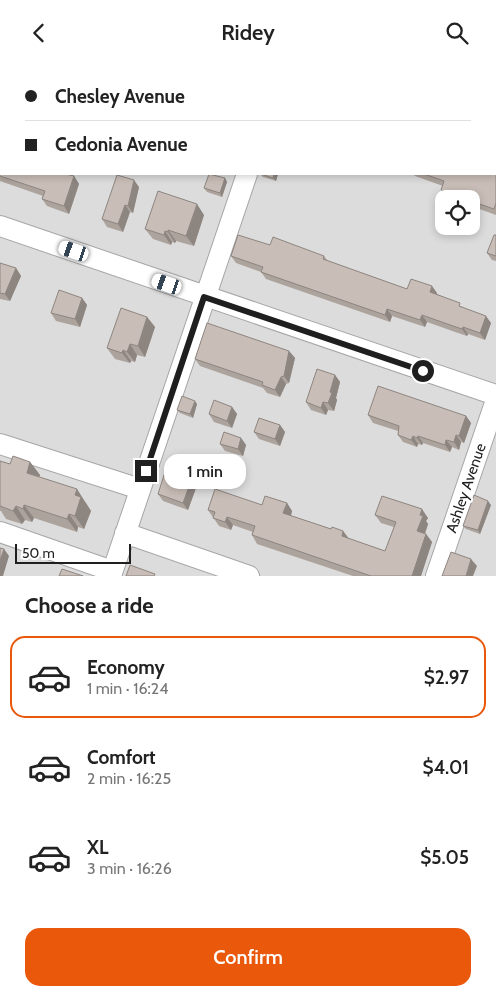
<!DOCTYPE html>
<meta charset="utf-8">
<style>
body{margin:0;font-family:Cabin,sans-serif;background:#f2f2f2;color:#222;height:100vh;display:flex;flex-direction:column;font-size:19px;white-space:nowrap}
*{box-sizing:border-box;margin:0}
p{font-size:16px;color:#767676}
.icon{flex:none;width:28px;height:28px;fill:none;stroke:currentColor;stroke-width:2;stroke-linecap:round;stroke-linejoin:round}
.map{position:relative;height:511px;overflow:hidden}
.details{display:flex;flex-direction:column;background:#fff;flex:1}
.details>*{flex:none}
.banner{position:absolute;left:0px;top:0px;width:496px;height:110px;box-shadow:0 2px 8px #0003;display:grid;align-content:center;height:110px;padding:0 25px;background:#fff}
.buttons{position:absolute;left:435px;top:125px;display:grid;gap:10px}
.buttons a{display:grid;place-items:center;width:45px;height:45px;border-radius:10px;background:#fff;box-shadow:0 2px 8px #0003;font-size:25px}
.scale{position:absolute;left:15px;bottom:12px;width:116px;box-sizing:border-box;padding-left:5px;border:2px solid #1f1f1f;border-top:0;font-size:14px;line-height:18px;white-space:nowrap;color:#1f1f1f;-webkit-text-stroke:4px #fff;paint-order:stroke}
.end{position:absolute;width:22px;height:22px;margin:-11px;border:6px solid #1f1f1f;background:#fff;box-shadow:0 0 0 2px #fff}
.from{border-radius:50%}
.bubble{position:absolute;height:35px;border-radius:15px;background:#fff;box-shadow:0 2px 8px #0003;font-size:16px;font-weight:600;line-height:35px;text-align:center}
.car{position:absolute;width:15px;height:30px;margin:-15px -8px;border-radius:6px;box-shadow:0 0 4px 1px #0007;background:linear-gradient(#fff 24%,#345 0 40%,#fff 0 76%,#345 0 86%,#fff 0)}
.banner b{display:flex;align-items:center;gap:18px;height:48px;font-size:19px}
.banner b+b{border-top:1px solid #e0e0e0}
.banner i{width:12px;height:12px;background:#222}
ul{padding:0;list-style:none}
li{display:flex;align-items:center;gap:15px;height:82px;margin:0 10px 8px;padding:0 15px;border:2px solid transparent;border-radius:15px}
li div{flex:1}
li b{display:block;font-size:19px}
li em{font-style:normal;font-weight:600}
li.active{border-color:#ea580c}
li>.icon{width:45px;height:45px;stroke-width:1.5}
h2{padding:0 25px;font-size:22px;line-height:60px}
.button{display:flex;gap:10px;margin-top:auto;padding:10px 25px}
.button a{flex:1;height:58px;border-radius:15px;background:#ea580c;color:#fff;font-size:20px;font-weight:600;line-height:58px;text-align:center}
header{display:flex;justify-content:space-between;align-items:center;height:65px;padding:0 25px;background:#fff;font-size:22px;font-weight:600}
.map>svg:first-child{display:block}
.residential{fill:#dddcdc;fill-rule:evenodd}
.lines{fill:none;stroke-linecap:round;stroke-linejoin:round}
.minor-casing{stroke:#a6a6a6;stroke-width:22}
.minor{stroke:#fff;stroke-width:20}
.wall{fill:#ada39d}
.shaded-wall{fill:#8d8580}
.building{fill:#c9beb7;stroke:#8d8580}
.route{stroke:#1f1f1f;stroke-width:6}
.labels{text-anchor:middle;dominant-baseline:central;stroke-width:4;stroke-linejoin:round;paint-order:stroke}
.street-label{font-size:15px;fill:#1f1f1f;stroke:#fff}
</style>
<header><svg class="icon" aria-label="back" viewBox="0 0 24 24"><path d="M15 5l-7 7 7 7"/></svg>Ridey<svg class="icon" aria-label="search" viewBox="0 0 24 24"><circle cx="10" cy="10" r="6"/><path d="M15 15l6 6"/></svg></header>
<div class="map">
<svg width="496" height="511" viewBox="0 0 496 511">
<rect width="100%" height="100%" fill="#f0ece5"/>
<path class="residential" d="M 0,0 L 496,0 L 496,511 L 0,511 ZM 1,1 L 495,1 L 495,109 L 1,109 ZM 444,134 L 471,134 L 471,161 L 444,161 Z"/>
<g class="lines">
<defs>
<path id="minor" d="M 300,0 L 303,1
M 285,1 L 285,0
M 495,68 L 496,68
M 0,161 L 496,330
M 0,379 L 140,424
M 0,467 L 112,506
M 125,468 L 249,511
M 111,511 L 247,109
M 436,511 L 496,335"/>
</defs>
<use href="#minor" class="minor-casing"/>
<use href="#minor" class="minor"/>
</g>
<path class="wall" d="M 99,0 L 114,0 L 114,1 L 103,1 Z
M 0,87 L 1,109 L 74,111 L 79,119 L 69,149 L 47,141 L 42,134 L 43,131 L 0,116 Z
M 496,100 L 496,150 L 471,141 L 471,134 L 450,134 L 446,132 L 441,125 L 443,121 L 415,111 L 413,109 L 495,109 Z
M 260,109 L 278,109 L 276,116 L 263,112 Z
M 225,113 L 227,117 L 222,132 L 207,127 L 204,123 Z
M 139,122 L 133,148 L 130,147 L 123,167 L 107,162 L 102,154 Z
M 204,150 L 194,181 L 176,176 L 175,178 L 172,177 L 171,180 L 153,174 L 145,164 Z
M 496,170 L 496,196 L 492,195 L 487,188 Z
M 231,191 L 324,191 L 328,196 L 407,224 L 437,228 L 437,229 L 464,243 L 491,258 L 485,275 L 468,269 L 467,271 L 458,268 L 427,257 L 425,262 L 392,251 L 390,257 L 266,214 L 261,207 L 236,198 Z
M 0,198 L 16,203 L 21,211 L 10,236 L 0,234 Z
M 82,233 L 87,240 L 80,262 L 56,256 L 51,248 Z
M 147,252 L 155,262 L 145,292 L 137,290 L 135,297 L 131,296 L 130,298 L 115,294 L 107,283 Z
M 289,286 L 295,293 L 289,318 L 286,319 L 280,332 L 267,328 L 263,323 L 200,301 L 195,294 Z
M 335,310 L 340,317 L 336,333 L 337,335 L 334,346 L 328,345 L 326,350 L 311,345 L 306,337 Z
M 197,339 L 193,353 L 180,348 L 177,345 Z
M 232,342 L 237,349 L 232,363 L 214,357 L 209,349 Z
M 368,350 L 466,351 L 471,358 L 464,378 L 461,377 L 459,385 L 452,382 L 450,387 L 423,378 L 422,380 L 418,379 L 417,382 L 403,377 L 398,370 L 398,366 L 373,358 Z
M 280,360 L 285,367 L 280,381 L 259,374 L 254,367 Z
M 241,373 L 246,380 L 243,391 L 225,386 L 220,379 Z
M 0,396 L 10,399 L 30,397 L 40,410 L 39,412 L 86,438 L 91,446 L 84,464 L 78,462 L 77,467 L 34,453 L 32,457 L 25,455 L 22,459 L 6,454 L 1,446 L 0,446 Z
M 191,416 L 196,423 L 188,445 L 163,436 L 158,429 Z
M 287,438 L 292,446 L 291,451 L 331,464 L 343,466 L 349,474 L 385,486 L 394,462 L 381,458 L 375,450 L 428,453 L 426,456 L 428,459 L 425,469 L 426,469 L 432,477 L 421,511 L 353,511 L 257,479 L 252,470 L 253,467 L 233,460 L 231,465 L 219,461 L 208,445 Z
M 491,440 L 480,469 L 466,464 L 463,461 Z"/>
<path class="shaded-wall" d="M 167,0 L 174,0 L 174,1 L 166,1 Z
M 274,109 L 278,109 L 276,116 L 273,113 Z
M 74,111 L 79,119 L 69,149 L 64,141 Z
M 225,113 L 227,117 L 222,132 L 220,128 Z
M 134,115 L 139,122 L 133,148 L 128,141 Z
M 197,139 L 204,150 L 194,181 L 186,171 Z
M 125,140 L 130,147 L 123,167 L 118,159 Z
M 168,165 L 176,176 L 175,178 L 168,167 Z
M 165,166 L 172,177 L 171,180 L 164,170 Z
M 16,203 L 21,211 L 10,236 L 5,229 Z
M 432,221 L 437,228 L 435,234 L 430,227 Z
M 82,233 L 87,240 L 80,262 L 75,254 Z
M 387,244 L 392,251 L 390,257 L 385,250 Z
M 422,250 L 427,257 L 425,262 L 420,255 Z
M 486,251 L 491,258 L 485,275 L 480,268 Z
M 147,252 L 155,262 L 145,292 L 138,281 Z
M 463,262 L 468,269 L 467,271 L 462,264 Z
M 130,279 L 137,290 L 135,297 L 127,287 Z
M 123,285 L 131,296 L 130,298 L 122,288 Z
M 289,286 L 295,293 L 289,318 L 284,311 Z
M 335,310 L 340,317 L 336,333 L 337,335 L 334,346 L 328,338 L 330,327 Z
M 281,312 L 286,319 L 280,332 L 275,325 Z
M 195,336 L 197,339 L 193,353 L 190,349 Z
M 323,337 L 328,345 L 326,350 L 321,343 Z
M 232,342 L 237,349 L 232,363 L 227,356 Z
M 466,351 L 471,358 L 464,378 L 459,371 Z
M 280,360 L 285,367 L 280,381 L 275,374 Z
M 456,370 L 461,377 L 459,385 L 454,377 Z
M 413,371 L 418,379 L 417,382 L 411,375 Z
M 418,371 L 423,378 L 422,380 L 417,373 Z
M 241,373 L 246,380 L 243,391 L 238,384 Z
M 446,375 L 452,382 L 450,387 L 445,380 Z
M 30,397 L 40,410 L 36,421 L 27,408 Z
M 191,416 L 196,423 L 188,445 L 183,438 Z
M 77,424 L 91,446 L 84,464 L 75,451 L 75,430 Z
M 488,436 L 491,440 L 480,469 L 478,465 Z
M 287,438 L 292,446 L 289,457 L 283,448 Z
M 24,440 L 34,453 L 32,457 L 23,444 Z
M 16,441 L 25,455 L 22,459 L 13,446 Z
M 422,444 L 428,453 L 426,456 L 428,459 L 423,474 L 417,466 L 420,450 Z
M 69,449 L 78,462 L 77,467 L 67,454 Z
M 227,452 L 233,460 L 231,465 L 225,457 Z
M 343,466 L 349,474 L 342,471 Z
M 426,469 L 432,477 L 421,511 L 412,511 Z
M 4,484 L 9,491 L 3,511 L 0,511 L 0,496 Z
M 471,494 L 477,501 L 473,511 L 466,511 Z"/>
<path class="building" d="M 142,0 L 167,0 L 166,1 L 141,1 Z
M 1,85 L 1,109 L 66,109 L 74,111 L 64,141 L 42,134 L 45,126 L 0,111 L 0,87 L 1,87 Z
M 495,100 L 496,100 L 496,138 L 494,144 L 471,136 L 471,134 L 466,134 L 441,125 L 444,116 L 424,109 L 495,109 Z
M 209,109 L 225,113 L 220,128 L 204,123 Z
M 261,109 L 274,109 L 273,113 Z
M 117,110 L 134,115 L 128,141 L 125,140 L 118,159 L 102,154 Z
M 158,126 L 197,139 L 186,171 L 168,165 L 168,167 L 165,166 L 164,170 L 145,164 Z
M 238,170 L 270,180 L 273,172 L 324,191 L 323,194 L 407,224 L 411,214 L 432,221 L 430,227 L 460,238 L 459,241 L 486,251 L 480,268 L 463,262 L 462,264 L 453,261 L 422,250 L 420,255 L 387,244 L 385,250 L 261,207 L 263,202 L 231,191 Z
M 494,170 L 496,170 L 496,191 L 487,188 Z
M 0,198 L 16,203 L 5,229 L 0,228 Z
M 59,225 L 82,233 L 75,254 L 51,248 Z
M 121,243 L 147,252 L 138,281 L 130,279 L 127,287 L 123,285 L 122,288 L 107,283 Z
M 207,258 L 289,286 L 284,311 L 281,312 L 275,325 L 262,320 L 263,317 L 195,294 Z
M 317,304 L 335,310 L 330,327 L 332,328 L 328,338 L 323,337 L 321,343 L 306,337 Z
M 378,321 L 466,351 L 459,371 L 456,370 L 454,377 L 446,375 L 445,380 L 418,371 L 417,373 L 413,371 L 411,375 L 398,370 L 399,361 L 368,350 Z
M 182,331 L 195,336 L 190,349 L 177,345 Z
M 214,335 L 232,342 L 227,356 L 209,349 Z
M 259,353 L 280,360 L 275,374 L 254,367 Z
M 224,367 L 241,373 L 238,384 L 220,379 Z
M 13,391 L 30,397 L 27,408 L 77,424 L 75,430 L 81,432 L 75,451 L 69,449 L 67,454 L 24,440 L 23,444 L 16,441 L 13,446 L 0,441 L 0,396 L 10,399 Z
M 165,407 L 191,416 L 183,438 L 158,429 Z
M 215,424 L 262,440 L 265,431 L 287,438 L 283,448 L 331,464 L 332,462 L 343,466 L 342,471 L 385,486 L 396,457 L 375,450 L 382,431 L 422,444 L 420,450 L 423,451 L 417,466 L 426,469 L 412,511 L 371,511 L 252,470 L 255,461 L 227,452 L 225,457 L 213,453 L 215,447 L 208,445 Z
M 474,430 L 488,436 L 478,465 L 463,461 Z
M 0,483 L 4,484 L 0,496 Z
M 451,487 L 471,494 L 466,511 L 442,511 Z
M 130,500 L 155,509 L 154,511 L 126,511 Z
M 62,504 L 83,511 L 59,511 Z"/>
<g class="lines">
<path class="route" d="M 146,406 L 204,232 L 423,306"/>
</g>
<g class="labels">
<g class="street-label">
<text transform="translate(466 423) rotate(-71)">Ashley Avenue</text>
</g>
</g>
</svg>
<div class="buttons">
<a><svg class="icon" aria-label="locate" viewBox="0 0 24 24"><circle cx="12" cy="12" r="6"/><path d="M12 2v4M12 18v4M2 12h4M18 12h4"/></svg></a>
</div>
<div class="scale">50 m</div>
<i class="end from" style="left:423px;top:306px"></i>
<i class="end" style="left:146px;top:406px"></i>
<div class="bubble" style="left:164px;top:389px;width:82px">1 min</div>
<i class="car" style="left:74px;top:186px;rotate:289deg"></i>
<i class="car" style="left:167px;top:219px;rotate:289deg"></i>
<div class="banner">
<b><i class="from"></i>Chesley Avenue</b>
<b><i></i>Cedonia Avenue</b>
</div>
</div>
<section class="details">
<h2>Choose a ride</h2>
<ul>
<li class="active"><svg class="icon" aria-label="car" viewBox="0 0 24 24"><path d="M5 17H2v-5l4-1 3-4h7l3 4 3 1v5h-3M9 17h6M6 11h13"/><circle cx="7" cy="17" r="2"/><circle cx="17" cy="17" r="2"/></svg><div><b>Economy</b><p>1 min · 16:24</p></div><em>$2.97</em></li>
<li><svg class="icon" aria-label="car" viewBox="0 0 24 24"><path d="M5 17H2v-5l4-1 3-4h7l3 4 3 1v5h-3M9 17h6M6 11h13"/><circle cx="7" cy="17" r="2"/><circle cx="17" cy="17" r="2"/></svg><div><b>Comfort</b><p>2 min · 16:25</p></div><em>$4.01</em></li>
<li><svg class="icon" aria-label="car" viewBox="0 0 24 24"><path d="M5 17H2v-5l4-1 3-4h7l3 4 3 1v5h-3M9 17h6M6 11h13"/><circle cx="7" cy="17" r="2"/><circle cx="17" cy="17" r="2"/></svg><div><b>XL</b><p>3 min · 16:26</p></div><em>$5.05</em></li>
</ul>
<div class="button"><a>Confirm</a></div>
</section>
